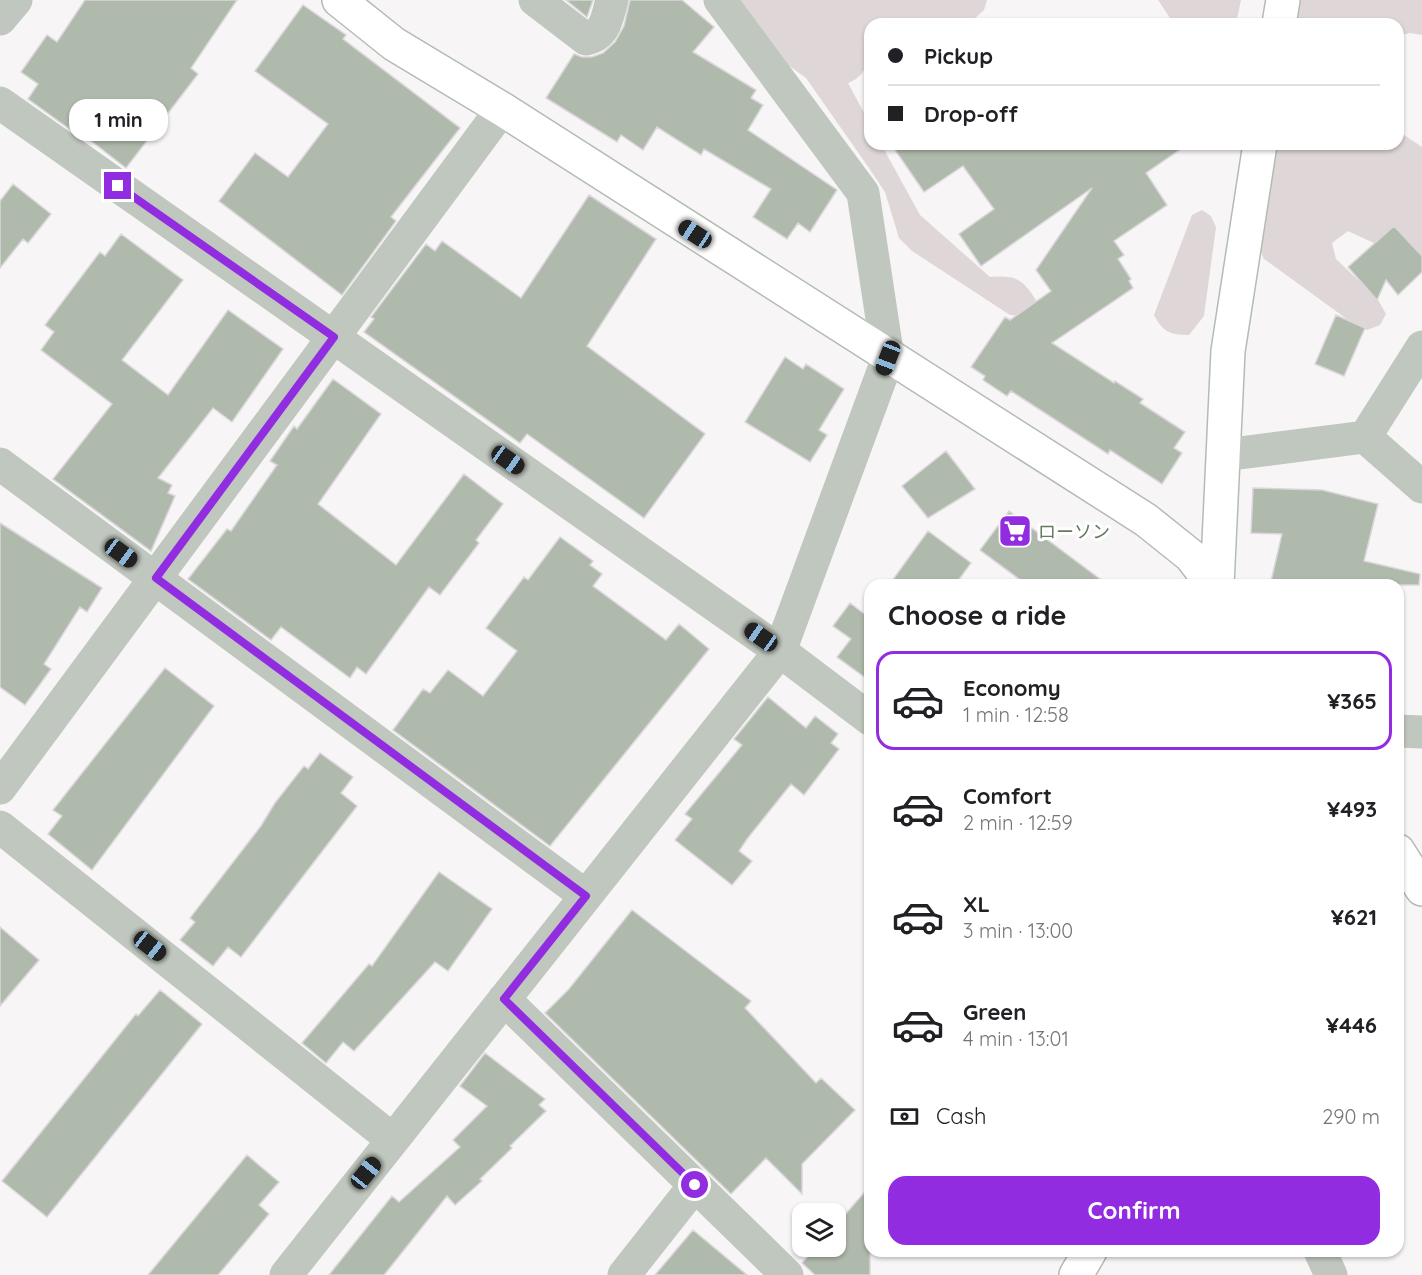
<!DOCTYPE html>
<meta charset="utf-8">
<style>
body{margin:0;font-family:Quicksand,"Noto Sans JP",sans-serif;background:#f6f6f6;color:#202124;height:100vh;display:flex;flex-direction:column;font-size:22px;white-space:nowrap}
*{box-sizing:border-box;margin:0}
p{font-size:20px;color:#757577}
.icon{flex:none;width:33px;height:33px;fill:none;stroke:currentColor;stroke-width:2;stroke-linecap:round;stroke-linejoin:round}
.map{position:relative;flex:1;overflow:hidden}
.panel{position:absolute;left:864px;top:579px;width:540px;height:678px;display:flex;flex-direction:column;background:#fff;border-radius:18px;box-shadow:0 2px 4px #0004}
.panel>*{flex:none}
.banner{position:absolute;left:864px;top:18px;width:540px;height:132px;border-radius:18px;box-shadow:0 2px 4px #0004;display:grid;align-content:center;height:132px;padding:0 24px;background:#fff}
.fabs{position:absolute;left:792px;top:1203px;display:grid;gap:12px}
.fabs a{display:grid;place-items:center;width:54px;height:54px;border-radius:12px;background:#fff;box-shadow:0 2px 4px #0004;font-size:30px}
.end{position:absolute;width:27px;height:27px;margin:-14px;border:8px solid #922ce1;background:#fff;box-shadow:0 0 0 3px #fff}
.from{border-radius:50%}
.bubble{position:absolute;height:42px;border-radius:18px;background:#fff;box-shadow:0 2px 4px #0004;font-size:20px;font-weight:700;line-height:42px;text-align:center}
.car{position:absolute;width:18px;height:36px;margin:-18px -9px;border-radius:8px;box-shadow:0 0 4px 2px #0007;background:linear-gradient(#222 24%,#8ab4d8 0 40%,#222 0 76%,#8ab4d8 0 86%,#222 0)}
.banner b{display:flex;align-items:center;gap:21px;height:57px;font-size:22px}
.banner b+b{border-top:2px solid #e0e0e0}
.banner i{width:15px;height:15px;background:#202124}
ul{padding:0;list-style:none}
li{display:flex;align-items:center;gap:18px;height:99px;margin:0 12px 9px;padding:0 12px;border:3px solid transparent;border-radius:18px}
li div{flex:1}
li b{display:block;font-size:22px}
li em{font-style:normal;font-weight:700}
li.selected{border-color:#922ce1}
li>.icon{width:54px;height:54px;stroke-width:1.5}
h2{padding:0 24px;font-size:27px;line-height:72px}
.pay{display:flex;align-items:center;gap:15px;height:66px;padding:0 24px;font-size:22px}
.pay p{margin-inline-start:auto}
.primary-button{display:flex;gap:12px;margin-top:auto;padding:12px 24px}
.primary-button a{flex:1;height:69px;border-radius:18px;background:#922ce1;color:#fff;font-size:24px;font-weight:700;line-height:69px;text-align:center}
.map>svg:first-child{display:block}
.green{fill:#dfd6d7}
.building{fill:#b0baac;stroke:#d9d7d9;stroke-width:1.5}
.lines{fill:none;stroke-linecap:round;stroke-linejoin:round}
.secondary-casing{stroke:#b3bcb1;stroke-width:36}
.street{stroke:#c0c7be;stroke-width:33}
.secondary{stroke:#fff;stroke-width:33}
.route{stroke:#922ce1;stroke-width:8}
.labels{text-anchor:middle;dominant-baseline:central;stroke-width:6;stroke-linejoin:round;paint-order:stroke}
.poi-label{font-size:18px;fill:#657a5e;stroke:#fff;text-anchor:start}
</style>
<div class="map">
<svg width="1422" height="1275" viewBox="0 0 1422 1275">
<rect width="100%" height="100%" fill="#f8f5f7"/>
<path class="green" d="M 737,0 L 987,0 L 984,10 L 969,24 L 870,24 C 870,45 873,74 848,83 L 870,124 L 870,144 L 881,144 L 920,215 L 990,277 C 1017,275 1023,279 1037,302 L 1028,316 L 1010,315 L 912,251 L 899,238 L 885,192 L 869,168 L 806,78 L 784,62 Z
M 1158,0 L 1241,0 L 1236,24 L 1174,24 Z
M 1295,0 L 1422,0 L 1422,35 L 1410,33 L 1398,36 L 1398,24 L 1291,24 Z
M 1398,131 L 1422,147 L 1422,257 L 1391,251 L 1348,231 L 1332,243 L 1336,259 L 1377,298 L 1386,314 L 1380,325 L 1367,330 L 1351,322 L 1264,259 L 1258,246 L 1272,144 L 1398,144 Z
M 1202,210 L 1211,216 L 1216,227 L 1204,316 L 1189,335 C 1170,335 1163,332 1154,315 L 1192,215 Z"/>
<path class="building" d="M 85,0 L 237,0 L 191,68 L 198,74 L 126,168 L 77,130 L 75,133 L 28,99 L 38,84 L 21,72 L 47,35 L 57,42 Z
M 566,0 L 593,0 L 587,17 Z
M 630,0 L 682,0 L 714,27 L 693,52 L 756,90 L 751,98 L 763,105 L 748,130 L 837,190 L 810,232 L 798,223 L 787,239 L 753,217 L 771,189 L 704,149 L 701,155 L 657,127 L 643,150 L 621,135 L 617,142 L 546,98 L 574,54 L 582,57 L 592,57 L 603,53 L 615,42 L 624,26 Z
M 303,5 L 346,35 L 343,39 L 460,128 L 391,217 L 396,221 L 342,295 L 219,201 L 255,153 L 288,177 L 328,124 L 255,71 Z
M 891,144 L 1188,144 L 1146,173 L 1167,205 L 1114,241 L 1124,255 L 1118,259 L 1131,279 L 1129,281 L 1133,288 L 1052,343 L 1114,383 L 1115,381 L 1143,399 L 1140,403 L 1185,432 L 1174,448 L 1182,453 L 1162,484 L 1110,450 L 1108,454 L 1011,391 L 1007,396 L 983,380 L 985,376 L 971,367 L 1005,317 L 1010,320 L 1051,291 L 1036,270 L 1092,188 L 981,266 L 959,234 L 994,209 L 963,166 L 924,192 Z
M 13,184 L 51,214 L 28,243 L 23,239 L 0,268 L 0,201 Z
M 589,195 L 656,239 L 587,346 L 705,434 L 644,518 L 527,434 L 520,443 L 364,332 L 374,319 L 371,317 L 426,244 L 435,251 L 442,241 L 521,298 Z
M 1394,226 L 1422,256 L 1422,272 L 1398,295 L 1386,280 L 1377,300 L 1348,267 Z
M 121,234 L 183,280 L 122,360 L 168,395 L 228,310 L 283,349 L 232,422 L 213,408 L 158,478 L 172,485 L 168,493 L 175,496 L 151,551 L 53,479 L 112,404 L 41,350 L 54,332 L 45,325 L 100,252 L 105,256 Z
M 1336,315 L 1365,328 L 1344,376 L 1315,364 Z
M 785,357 L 803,369 L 806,364 L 844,389 L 819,430 L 827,435 L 810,462 L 745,422 Z
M 333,379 L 381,414 L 318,504 L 396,565 L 464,474 L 503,504 L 476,540 L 479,543 L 440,595 L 429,587 L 366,674 L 357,667 L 350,678 L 281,627 L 271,640 L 188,579 L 227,529 L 231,531 L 277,465 L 270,461 L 294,426 L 297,429 Z
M 946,451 L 975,489 L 928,518 L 902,486 Z
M 1253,488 L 1322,490 L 1378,504 L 1364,561 L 1420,574 L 1419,585 L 1287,585 L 1271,581 L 1282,534 L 1251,533 Z
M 1009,511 L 1108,585 L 1027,585 L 980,550 Z
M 0,523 L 102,588 L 87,612 L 80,607 L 44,664 L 51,669 L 25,705 L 0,687 Z
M 928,531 L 971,563 L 955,585 L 889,585 Z
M 560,537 L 593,561 L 590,565 L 602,574 L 593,586 L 666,640 L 679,624 L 709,649 L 550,846 L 393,730 L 423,689 L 430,693 L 448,670 L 483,696 L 517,651 L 486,628 L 524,577 L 528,580 Z
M 850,603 L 867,616 L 870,612 L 870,681 L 837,657 L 851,639 L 833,626 Z
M 165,668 L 214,706 L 92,870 L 48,834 L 62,816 L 53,810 Z
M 768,697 L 806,728 L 815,716 L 838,734 L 831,743 L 839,749 L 804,795 L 791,784 L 747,839 L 739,851 L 752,861 L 732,885 L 675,840 L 692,819 L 685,814 L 742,745 L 734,739 Z
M 320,753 L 353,777 L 341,793 L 357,806 L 241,957 L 228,947 L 213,966 L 180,940 L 195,922 L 190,918 L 261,826 L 275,803 L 304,766 L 308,769 Z
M 439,872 L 492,909 L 448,971 L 435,962 L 354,1051 L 343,1042 L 326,1063 L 302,1043 L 369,964 L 372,966 Z
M 632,910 L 751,1001 L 745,1008 L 816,1083 L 821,1078 L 855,1110 L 802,1164 L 802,1194 L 766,1158 L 731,1194 L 545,1013 L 569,989 Z
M 0,927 L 39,960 L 0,1006 Z
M 160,990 L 202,1024 L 47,1217 L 2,1181 L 136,1014 L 138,1016 Z
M 485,1053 L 545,1099 L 539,1105 L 546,1111 L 510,1146 L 512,1148 L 480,1179 L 482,1181 L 455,1205 L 447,1196 L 384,1275 L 329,1275 L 392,1196 L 399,1202 L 460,1147 L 453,1140 L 487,1106 L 460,1086 Z
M 247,1155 L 279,1182 L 259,1205 L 269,1214 L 218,1275 L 148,1275 Z
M 870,1186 L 870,1275 L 815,1275 L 802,1263 L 817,1246 L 836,1246 L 836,1225 Z
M 693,1230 L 747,1275 L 655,1275 Z"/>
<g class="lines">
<defs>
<path id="secondary" d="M 339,0 L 394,44 L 502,109 L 1146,520 L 1191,556 L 1213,585
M 1279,24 L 1283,0
M 1217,585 L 1228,351 L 1260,144
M 1398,851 L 1422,889
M 1076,1275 L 1090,1251"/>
</defs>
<use href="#secondary" class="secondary-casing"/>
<path class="street" d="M 535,0 L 586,39 C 606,35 607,17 612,0
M 0,19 L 16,0
M 0,103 L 780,651 L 870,719
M 1365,437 L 1422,487
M 1224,455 L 1365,437 L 1422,347
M 0,464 L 586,896
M 1398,731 L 1422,732
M 0,788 L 502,109
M 0,827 L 393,1140
M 504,999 L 787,1275
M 1320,1251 L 1331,1275
M 286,1275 L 780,651 L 888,358 L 863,193 L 720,0
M 624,1275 L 695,1185"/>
<use href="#secondary" class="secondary"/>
</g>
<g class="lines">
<path class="route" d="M 118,186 L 334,337 L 156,578 L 586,896 L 504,999 L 695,1185"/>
</g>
<defs>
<symbol id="supermarket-square" viewBox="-11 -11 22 22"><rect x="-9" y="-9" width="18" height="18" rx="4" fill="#922ce1" stroke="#fff"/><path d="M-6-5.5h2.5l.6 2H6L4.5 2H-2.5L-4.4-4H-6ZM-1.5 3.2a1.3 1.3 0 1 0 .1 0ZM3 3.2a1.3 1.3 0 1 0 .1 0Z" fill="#fff"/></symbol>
</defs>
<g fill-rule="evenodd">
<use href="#supermarket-square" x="996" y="512" width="38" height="38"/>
</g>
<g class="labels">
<g class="poi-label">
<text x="1038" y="531">ローソン</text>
</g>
</g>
</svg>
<div class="fabs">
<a><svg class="icon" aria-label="layers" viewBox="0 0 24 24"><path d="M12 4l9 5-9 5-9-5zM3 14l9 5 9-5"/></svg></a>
</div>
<i class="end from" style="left:695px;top:1185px"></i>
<i class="end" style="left:118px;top:186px"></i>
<div class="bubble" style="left:69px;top:99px;width:99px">1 min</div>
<i class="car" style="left:695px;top:234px;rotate:303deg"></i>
<i class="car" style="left:888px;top:358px;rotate:201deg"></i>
<i class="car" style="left:508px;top:460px;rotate:125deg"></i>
<i class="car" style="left:121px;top:553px;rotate:126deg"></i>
<i class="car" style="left:761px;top:637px;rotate:305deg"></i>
<i class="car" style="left:150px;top:946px;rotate:128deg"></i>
<i class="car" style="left:366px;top:1173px;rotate:39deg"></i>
<div class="banner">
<b><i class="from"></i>Pickup</b>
<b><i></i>Drop-off</b>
</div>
<section class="panel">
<h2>Choose a ride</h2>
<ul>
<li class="selected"><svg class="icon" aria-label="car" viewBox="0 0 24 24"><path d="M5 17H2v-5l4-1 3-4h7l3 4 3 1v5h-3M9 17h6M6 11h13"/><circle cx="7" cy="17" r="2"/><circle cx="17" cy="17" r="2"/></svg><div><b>Economy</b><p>1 min · 12:58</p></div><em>¥365</em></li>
<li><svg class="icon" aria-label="car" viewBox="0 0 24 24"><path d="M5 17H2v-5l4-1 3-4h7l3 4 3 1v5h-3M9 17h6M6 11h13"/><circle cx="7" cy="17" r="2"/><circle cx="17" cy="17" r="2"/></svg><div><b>Comfort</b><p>2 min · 12:59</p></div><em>¥493</em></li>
<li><svg class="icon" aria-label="car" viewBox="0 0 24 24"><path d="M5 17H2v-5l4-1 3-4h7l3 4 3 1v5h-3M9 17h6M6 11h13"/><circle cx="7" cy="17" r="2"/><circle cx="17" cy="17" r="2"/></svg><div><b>XL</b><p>3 min · 13:00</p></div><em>¥621</em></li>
<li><svg class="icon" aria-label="car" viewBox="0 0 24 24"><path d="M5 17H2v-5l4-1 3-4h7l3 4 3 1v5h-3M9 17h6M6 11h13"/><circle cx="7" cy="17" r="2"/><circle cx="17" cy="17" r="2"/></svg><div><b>Green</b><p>4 min · 13:01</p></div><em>¥446</em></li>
</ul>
<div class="pay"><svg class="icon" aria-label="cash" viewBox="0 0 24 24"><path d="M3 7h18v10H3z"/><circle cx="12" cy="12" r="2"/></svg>Cash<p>290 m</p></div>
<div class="primary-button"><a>Confirm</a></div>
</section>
</div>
